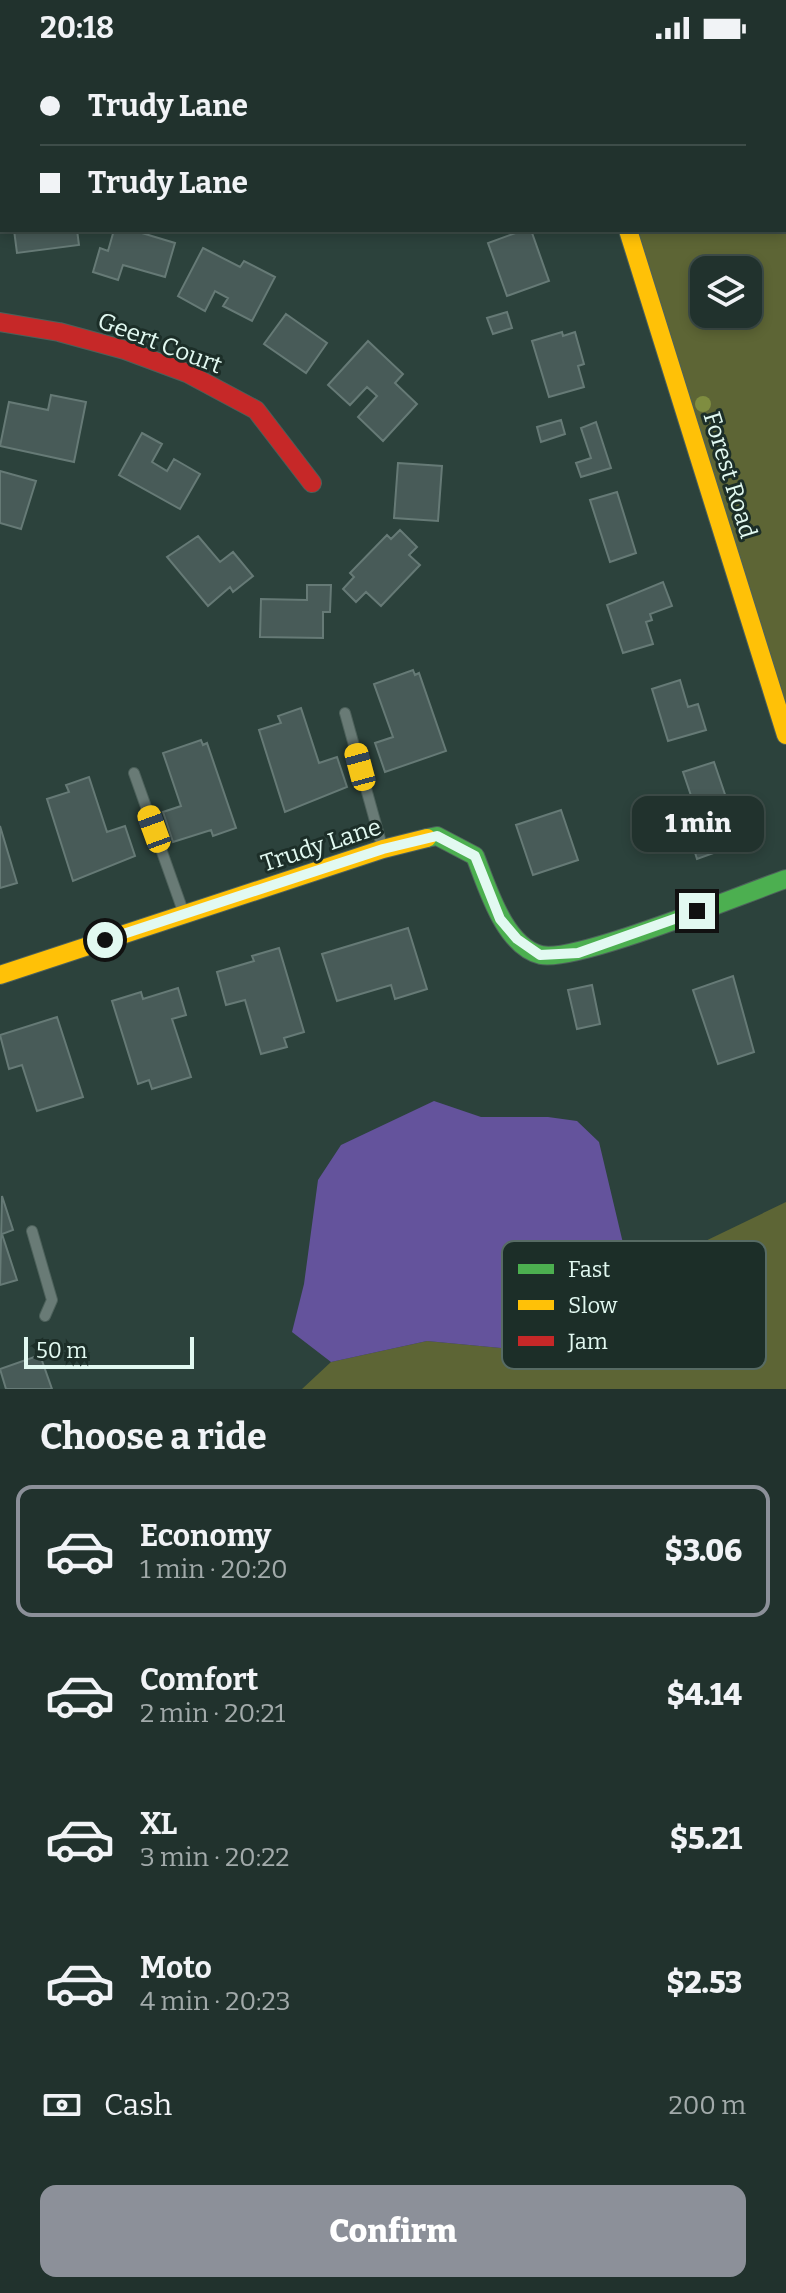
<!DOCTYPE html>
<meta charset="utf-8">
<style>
body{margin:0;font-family:Bitter,serif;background:#2d3e39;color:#f1f3f6;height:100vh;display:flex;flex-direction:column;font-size:30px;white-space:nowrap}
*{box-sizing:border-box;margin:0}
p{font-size:26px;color:#a2aaaa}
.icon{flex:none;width:44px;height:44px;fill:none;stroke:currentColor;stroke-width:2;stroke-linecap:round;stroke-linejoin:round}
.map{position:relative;height:1333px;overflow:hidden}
.details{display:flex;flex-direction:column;background:#21322d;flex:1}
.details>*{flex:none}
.top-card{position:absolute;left:0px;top:0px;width:786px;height:176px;box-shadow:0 4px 12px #0003,0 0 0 2px #3e4d49;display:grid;align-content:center;height:176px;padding:0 40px;background:#21322d}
.fabs{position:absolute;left:690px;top:200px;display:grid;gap:16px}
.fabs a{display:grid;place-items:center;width:72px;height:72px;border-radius:16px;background:#21322d;box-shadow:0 4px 12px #0003,0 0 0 2px #3e4d49;font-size:40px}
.scale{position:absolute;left:24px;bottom:20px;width:170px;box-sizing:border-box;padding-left:8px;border:4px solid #e2f9f1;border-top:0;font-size:22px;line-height:28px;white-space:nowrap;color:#e2f9f1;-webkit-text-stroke:6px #1c2e28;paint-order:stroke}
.end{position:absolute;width:36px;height:36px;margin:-18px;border:10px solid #e2f9f1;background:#111;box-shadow:0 0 0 4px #111}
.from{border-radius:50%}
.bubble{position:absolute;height:56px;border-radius:16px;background:#21322d;box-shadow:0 4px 12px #0003,0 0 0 2px #3e4d49;font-size:26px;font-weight:800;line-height:56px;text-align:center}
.car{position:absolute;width:24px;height:48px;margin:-24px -12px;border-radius:10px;box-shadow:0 0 6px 2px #0007;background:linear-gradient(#f5c518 24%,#345 0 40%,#f5c518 0 76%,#345 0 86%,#f5c518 0)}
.top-card b{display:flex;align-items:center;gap:28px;height:76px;font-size:30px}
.top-card b+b{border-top:2px solid #3e4d49}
.top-card i{width:20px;height:20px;background:#f1f3f6}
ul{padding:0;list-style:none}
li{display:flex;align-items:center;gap:24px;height:132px;margin:0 16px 12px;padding:0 24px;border:4px solid transparent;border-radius:16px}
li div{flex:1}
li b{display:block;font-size:30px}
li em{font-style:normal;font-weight:800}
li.current{border-color:#8c9099}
li>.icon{width:72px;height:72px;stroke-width:1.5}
h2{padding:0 40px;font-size:36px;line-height:96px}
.pay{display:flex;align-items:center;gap:20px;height:88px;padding:0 40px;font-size:30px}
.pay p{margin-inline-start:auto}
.cta{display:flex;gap:16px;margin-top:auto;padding:16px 40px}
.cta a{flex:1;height:92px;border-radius:16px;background:#8c9099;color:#fff;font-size:32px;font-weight:800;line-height:92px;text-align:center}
.status{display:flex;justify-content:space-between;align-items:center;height:56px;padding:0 40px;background:#21322d;direction:ltr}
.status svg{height:22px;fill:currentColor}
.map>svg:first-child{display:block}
.green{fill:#5d6535;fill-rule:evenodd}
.water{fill:#64539c}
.building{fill:#485b58;stroke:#667a76;stroke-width:2}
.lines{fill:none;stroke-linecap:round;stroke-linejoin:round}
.lane-casing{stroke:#4d615b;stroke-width:12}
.fast-casing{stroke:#4d615b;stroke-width:20}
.slow-casing{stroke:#4d615b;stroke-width:20}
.jam-casing{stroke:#4d615b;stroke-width:20}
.lane{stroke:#697b76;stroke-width:10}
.fast{stroke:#4caf50;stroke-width:18}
.slow{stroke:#ffc107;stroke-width:18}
.jam{stroke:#c62828;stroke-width:18}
.tree{fill:#7f8d40}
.route{stroke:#e2f9f1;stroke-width:10}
.labels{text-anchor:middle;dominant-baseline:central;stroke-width:6;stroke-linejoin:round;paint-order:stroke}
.street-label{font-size:24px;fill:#e2f9f1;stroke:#1c2e28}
.key{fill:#1c2e28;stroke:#576b64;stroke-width:2}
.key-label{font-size:22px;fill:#e2f9f1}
</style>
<div class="status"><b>20:18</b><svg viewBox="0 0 49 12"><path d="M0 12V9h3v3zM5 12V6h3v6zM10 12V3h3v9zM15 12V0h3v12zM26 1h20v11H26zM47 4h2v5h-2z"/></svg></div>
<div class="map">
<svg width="786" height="1333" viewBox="0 0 786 1333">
<rect width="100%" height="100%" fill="#2c423c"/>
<path class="green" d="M 573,0 L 786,0 L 786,676 L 628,174 L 784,174 L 784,2 ZM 704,214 L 748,214 L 748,258 L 704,258 Z
M 786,1146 L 786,1333 L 302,1333 L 331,1306 L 427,1285 L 501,1292 L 551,1277 L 604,1253 L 619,1219 L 668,1203 Z"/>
<path class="water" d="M 434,1045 L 481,1061 L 548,1061 L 577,1065 L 599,1086 L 627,1204 L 604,1253 L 551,1277 L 501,1292 L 427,1285 L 331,1306 L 292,1276 L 304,1228 L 318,1124 L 341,1089 Z"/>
<path class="building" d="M 14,174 L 77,174 L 79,189 L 17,197 Z
M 114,174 L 132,174 L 175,187 L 165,221 L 123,209 L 118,224 L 93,216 L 100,192 L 108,195 Z
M 524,174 L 531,174 L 549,225 L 507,240 L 488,187 Z
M 203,192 L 240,211 L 244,205 L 275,221 L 252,265 L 223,250 L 228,242 L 215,235 L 205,255 L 178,240 Z
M 507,256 L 512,272 L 493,278 L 487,262 Z
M 286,258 L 327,287 L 306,317 L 264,288 Z
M 562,276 L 563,280 L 575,276 L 584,308 L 578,310 L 584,331 L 549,341 L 532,285 Z
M 368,285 L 403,318 L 395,327 L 417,348 L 383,385 L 358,361 L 377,340 L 367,331 L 350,349 L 328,329 Z
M 51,339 L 86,346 L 74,406 L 0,390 L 9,346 L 48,354 Z
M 561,364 L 565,378 L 541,386 L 537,371 Z
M 596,366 L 611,412 L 581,421 L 576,407 L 591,402 L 581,372 Z
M 142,377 L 162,388 L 152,406 L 167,415 L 174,403 L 200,418 L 180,453 L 119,419 Z
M 398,407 L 442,410 L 438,465 L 394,462 Z
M 0,415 L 36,425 L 21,473 L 0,467 Z
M 617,436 L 636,497 L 610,506 L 590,444 Z
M 400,474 L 417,491 L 409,499 L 420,509 L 381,550 L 366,536 L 356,546 L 343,533 L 354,521 L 350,517 L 387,479 L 391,483 Z
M 198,480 L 220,506 L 233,496 L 253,520 L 233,536 L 230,531 L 208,550 L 167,501 Z
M 663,526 L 672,550 L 650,558 L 652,564 L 646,566 L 653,588 L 623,597 L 607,549 Z
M 307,529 L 331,529 L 330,556 L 323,556 L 323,582 L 260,581 L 261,543 L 307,544 Z
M 413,614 L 415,619 L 419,617 L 446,695 L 385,716 L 375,687 L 393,681 L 374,628 Z
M 680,624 L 688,651 L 698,648 L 706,674 L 668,685 L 652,633 Z
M 301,652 L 319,707 L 337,701 L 347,731 L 285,756 L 259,674 L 281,667 L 278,660 Z
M 201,684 L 203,689 L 207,687 L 236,772 L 213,780 L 211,774 L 173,786 L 163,756 L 181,750 L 163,697 Z
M 714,706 L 733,762 L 702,772 L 683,716 Z
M 89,721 L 107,776 L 125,770 L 135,800 L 73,825 L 47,743 L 69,736 L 66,729 Z
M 561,754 L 578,804 L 533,819 L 516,769 Z
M 0,770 L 17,827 L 0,832 Z
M 717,772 L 725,793 L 697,803 L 690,781 Z
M 408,872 L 427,933 L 395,943 L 391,929 L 337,945 L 322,898 Z
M 279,892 L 304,976 L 284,982 L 287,991 L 261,998 L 245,944 L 226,949 L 217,916 L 254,905 L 252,900 Z
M 733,920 L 754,996 L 718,1008 L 693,934 Z
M 592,929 L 600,968 L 577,973 L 568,934 Z
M 178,932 L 186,959 L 172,963 L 191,1021 L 152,1033 L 149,1024 L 138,1028 L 112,945 L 141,936 L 143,943 Z
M 57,961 L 83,1041 L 37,1055 L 22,1009 L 9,1013 L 0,979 Z
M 2,1140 L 13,1174 L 2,1178 L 17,1224 L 0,1229 Z
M 40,1299 L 52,1333 L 6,1333 L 0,1313 Z"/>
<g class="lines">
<defs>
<path id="lane" d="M 345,657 L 382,790
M 134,717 L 183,855
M 32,1175 L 52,1244 L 45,1260"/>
<path id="fast" d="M 427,782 L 437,780 L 475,800 C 487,830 504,890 541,899 C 576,907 742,838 786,823"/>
<path id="slow" d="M 573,0 L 574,2
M 628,174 L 786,679
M 0,919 L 383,793 L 427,782"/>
<path id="jam" d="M 0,266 L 59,276 L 125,294 L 187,317 L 256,354 L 312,427"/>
</defs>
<use href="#lane" class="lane-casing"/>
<use href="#fast" class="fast-casing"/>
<use href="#slow" class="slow-casing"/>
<use href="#jam" class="jam-casing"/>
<use href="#lane" class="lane"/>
<use href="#fast" class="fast"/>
<use href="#slow" class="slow"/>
<use href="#jam" class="jam"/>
</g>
<circle class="tree" cx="703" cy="348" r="8"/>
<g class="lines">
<path class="route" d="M 105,884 L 383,793 L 437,780 L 475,800 L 500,863 L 517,883 L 540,899 L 578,897 L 697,855"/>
</g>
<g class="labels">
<g class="street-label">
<text transform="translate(160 287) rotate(21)">Geert Court</text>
<text transform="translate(730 419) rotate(73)">Forest Road</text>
<text transform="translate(321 789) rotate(-18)">Trudy Lane</text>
</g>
</g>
<rect x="502" y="1185" width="264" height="128" rx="12" class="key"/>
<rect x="518" y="1208" width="36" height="10" fill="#4caf50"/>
<rect x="518" y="1244" width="36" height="10" fill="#ffc107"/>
<rect x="518" y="1280" width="36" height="10" fill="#c62828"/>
<g class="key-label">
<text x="568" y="1221">Fast</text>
<text x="568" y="1257">Slow</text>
<text x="568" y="1293">Jam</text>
</g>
</svg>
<div class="fabs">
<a><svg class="icon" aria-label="layers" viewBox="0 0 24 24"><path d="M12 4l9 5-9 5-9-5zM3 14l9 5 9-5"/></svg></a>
</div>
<div class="scale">50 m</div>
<i class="end from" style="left:105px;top:884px"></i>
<i class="end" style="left:697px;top:855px"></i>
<div class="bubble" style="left:632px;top:740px;width:132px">1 min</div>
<i class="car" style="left:360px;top:711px;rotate:345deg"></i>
<i class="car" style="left:154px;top:773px;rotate:340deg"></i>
<div class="top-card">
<b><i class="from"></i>Trudy Lane</b>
<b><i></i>Trudy Lane</b>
</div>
</div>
<section class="details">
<h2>Choose a ride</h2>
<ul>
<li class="current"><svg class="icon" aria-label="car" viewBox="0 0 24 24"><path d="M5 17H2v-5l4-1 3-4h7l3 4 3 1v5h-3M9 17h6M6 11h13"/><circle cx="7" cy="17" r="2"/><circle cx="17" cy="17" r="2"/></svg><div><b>Economy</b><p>1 min · 20:20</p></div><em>$3.06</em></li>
<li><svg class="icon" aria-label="car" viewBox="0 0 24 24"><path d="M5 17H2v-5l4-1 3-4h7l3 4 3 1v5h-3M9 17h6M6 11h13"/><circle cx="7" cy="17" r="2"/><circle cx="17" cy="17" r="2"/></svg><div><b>Comfort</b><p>2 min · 20:21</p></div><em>$4.14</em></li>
<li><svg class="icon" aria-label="car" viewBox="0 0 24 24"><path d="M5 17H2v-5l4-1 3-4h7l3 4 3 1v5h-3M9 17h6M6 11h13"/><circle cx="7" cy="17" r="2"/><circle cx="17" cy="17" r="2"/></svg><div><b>XL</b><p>3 min · 20:22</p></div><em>$5.21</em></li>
<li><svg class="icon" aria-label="car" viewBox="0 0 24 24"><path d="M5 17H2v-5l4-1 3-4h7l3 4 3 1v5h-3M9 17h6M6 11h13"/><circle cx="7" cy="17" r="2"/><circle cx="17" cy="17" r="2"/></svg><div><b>Moto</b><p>4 min · 20:23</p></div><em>$2.53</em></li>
</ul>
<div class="pay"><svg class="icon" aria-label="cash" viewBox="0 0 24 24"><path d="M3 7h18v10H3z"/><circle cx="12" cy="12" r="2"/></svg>Cash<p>200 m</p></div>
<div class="cta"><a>Confirm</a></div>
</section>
